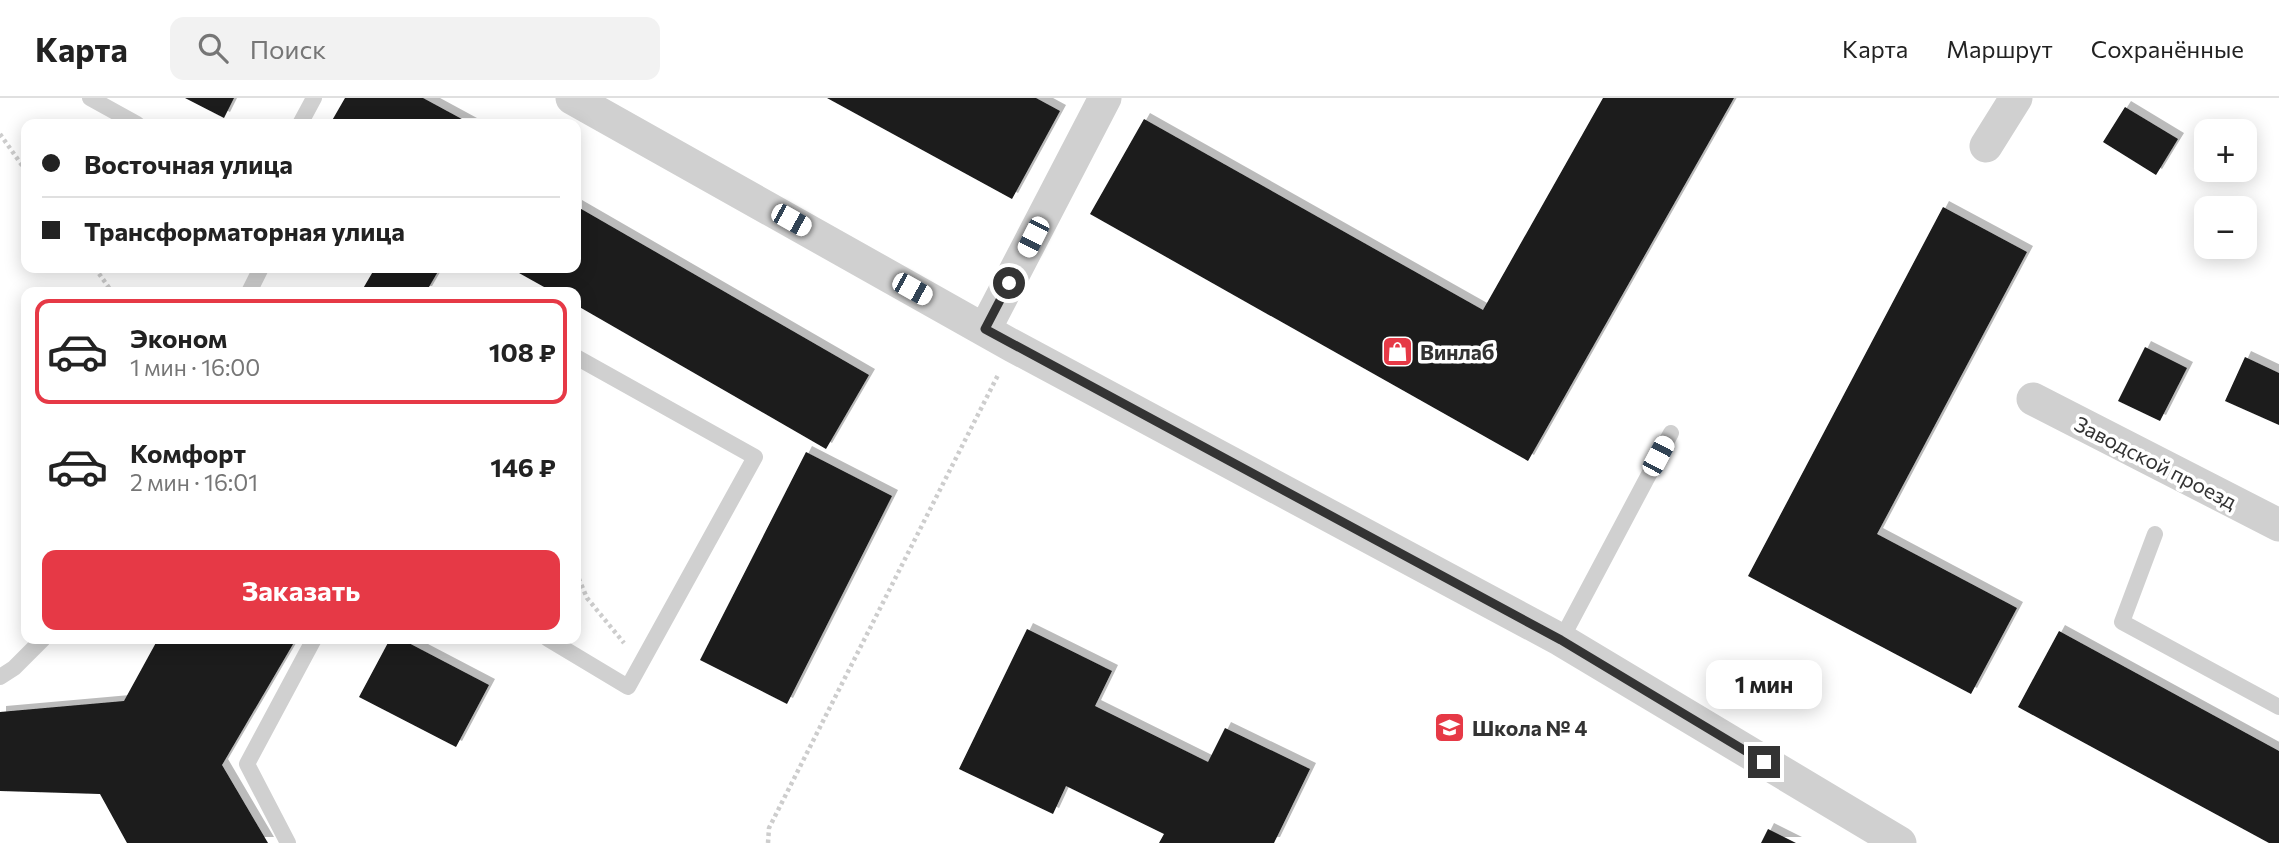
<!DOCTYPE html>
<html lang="ru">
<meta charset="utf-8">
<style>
body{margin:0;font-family:Commissioner,sans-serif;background:#f2f2f2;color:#222;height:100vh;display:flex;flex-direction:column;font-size:26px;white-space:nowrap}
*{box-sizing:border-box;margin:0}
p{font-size:23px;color:#767676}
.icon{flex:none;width:38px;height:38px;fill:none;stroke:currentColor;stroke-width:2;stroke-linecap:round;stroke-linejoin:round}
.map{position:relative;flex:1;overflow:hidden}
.sheet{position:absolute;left:21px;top:189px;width:560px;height:357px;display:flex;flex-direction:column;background:#fff;border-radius:14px;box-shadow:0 4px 18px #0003}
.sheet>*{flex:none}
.guide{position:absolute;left:21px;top:21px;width:560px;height:154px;border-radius:14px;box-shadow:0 4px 18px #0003;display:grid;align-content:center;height:154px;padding:0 21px;background:#fff}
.buttons{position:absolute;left:2194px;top:21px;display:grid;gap:14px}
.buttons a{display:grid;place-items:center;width:63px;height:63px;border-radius:14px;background:#fff;box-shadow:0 4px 18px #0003;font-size:35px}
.end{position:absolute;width:32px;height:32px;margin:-16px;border:9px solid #333;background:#fff;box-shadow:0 0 0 4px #fff}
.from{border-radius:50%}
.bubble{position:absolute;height:49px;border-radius:14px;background:#fff;box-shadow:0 4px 18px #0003;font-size:23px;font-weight:700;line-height:49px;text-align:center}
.car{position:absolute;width:21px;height:42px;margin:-21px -10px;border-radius:9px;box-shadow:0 0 5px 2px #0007;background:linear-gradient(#fff 24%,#345 0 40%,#fff 0 76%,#345 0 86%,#fff 0)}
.guide b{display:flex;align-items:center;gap:24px;height:66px;font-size:26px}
.guide b+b{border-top:2px solid #e0e0e0}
.guide i{width:18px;height:18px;background:#222}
ul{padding:12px 0 0;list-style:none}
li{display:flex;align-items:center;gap:21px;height:105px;margin:0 14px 10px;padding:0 7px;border:4px solid transparent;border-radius:14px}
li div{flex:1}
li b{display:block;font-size:26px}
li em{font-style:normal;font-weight:700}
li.selected{border-color:#e63946}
li>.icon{width:63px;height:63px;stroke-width:1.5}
.button{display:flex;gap:14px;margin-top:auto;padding:14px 21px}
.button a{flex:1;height:80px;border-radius:14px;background:#e63946;color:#fff;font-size:28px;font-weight:700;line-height:80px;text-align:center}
header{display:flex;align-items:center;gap:42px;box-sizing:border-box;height:98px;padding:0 35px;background:#fff;border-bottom:2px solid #e0e0e0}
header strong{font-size:33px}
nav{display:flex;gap:38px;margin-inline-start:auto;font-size:24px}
.search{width:490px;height:63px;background:#f2f2f2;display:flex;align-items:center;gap:18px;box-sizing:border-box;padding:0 24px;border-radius:14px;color:#767676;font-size:26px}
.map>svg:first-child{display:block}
.building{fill:#1a1a1a;filter:url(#shadow)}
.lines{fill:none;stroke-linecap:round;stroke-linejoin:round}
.path{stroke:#cdcdcd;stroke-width:4.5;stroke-dasharray:3.5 3.5;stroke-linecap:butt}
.service{stroke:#d0d0d0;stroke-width:16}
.minor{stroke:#d0d0d0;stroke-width:33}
.route{stroke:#333;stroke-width:9}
.labels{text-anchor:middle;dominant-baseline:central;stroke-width:7;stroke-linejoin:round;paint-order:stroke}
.poi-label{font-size:21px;font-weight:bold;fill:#333;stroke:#fff;text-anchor:start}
.street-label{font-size:21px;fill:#333;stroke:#fff}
</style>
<header>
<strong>Карта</strong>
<div class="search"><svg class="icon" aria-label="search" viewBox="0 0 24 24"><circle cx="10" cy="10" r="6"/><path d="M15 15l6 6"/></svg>Поиск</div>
<nav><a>Карта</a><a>Маршрут</a><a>Сохранённые</a></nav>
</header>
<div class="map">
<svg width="2279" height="745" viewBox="0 0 2279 745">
<defs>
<filter id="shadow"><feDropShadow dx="6" dy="-6" stdDeviation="0" flood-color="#0004"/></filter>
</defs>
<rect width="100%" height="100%" fill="#fff"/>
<path class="building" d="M 185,0 L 234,0 L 224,20 Z
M 345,0 L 423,0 L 471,26 L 330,26 Z
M 827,0 L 1036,0 L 1060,13 L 1012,101 Z
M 1603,0 L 1734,0 L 1528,363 L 1090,116 L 1144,21 L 1483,212 Z
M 2125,9 L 2178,41 L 2156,77 L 2103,44 Z
M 576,108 L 869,277 L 826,351 L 576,207 L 576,194 L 553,194 L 519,175 L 522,170 L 576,170 Z
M 1943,109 L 2027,154 L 1877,436 L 2017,510 L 1971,596 L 1748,478 Z
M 375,170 L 440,170 L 426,194 L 361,194 Z
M 2145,249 L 2187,270 L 2160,323 L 2118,303 Z
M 2245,259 L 2279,275 L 2279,327 L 2225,303 Z
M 806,354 L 892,398 L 787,606 L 700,562 Z
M 1027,531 L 1112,573 L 1095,608 L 1208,664 L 1225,630 L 1310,671 L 1274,745 L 1159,745 L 1164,736 L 1066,688 L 1053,716 L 959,671 Z
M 2059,533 L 2279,653 L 2279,745 L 2269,745 L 2018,609 Z
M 158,541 L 296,541 L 222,667 L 268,745 L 127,745 L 100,696 L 0,693 L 0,614 L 124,603 Z
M 390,541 L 401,541 L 489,587 L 456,649 L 359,599 Z
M 1768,731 L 1796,745 L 1761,745 Z"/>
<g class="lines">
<path class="path" d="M 0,36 L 26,73
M 95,170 L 112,194
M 576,474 L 587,500 L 624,545
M 768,745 L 769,730 L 998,277"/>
<path class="service" d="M 90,0 L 137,26
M 300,26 L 314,0
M 249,194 L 261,170
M 2155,436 L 2122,524 L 2279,609
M 548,541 L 628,589 L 755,359 L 576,259
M 1561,542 L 1671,335
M 0,579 L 14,570 L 43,541
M 288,745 L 247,666 L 314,541"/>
<path class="minor" d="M 572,0 L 1013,248 L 1561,542 L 1900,745
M 1986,48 L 2016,0
M 985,231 L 1105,0
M 2033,301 L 2279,427"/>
</g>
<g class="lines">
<path class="route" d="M 1009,185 L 985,231 L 1561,542 L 1764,664"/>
</g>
<defs>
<symbol id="shop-square" viewBox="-11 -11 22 22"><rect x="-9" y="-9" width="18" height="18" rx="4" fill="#e63946" stroke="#fff"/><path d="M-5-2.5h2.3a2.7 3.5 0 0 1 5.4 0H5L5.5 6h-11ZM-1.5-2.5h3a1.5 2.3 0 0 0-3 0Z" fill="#fff"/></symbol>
<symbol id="school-square" viewBox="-11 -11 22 22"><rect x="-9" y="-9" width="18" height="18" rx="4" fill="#e63946" stroke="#fff"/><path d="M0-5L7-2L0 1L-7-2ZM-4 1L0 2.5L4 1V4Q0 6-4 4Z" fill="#fff"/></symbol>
</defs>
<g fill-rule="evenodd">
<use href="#shop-square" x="1380" y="236" width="35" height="35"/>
<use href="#school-square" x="1432" y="612" width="35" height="35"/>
</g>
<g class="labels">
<g class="poi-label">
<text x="1420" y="253">Винлаб</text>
<text x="1472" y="629">Школа № 4</text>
</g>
<g class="street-label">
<text transform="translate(2156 364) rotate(27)">Заводской проезд</text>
</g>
</g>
</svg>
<div class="buttons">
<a>+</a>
<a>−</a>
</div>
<i class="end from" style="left:1009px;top:185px"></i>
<i class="end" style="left:1764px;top:664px"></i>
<div class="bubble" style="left:1706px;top:562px;width:116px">1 мин</div>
<i class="car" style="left:791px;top:122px;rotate:119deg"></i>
<i class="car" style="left:1033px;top:139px;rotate:207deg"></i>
<i class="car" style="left:912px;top:191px;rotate:119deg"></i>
<i class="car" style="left:1658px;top:358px;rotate:28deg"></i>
<div class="guide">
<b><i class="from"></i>Восточная улица</b>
<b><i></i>Трансформаторная улица</b>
</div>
<section class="sheet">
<ul>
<li class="selected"><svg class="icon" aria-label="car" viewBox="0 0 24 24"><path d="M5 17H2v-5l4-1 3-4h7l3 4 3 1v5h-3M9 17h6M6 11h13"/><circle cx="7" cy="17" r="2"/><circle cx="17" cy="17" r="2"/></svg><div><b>Эконом</b><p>1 мин · 16:00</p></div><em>108 ₽</em></li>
<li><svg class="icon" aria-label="car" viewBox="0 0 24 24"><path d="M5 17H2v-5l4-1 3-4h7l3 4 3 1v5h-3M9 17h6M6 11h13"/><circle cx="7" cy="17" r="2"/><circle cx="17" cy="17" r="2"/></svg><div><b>Комфорт</b><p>2 мин · 16:01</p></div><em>146 ₽</em></li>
</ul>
<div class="button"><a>Заказать</a></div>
</section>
</div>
